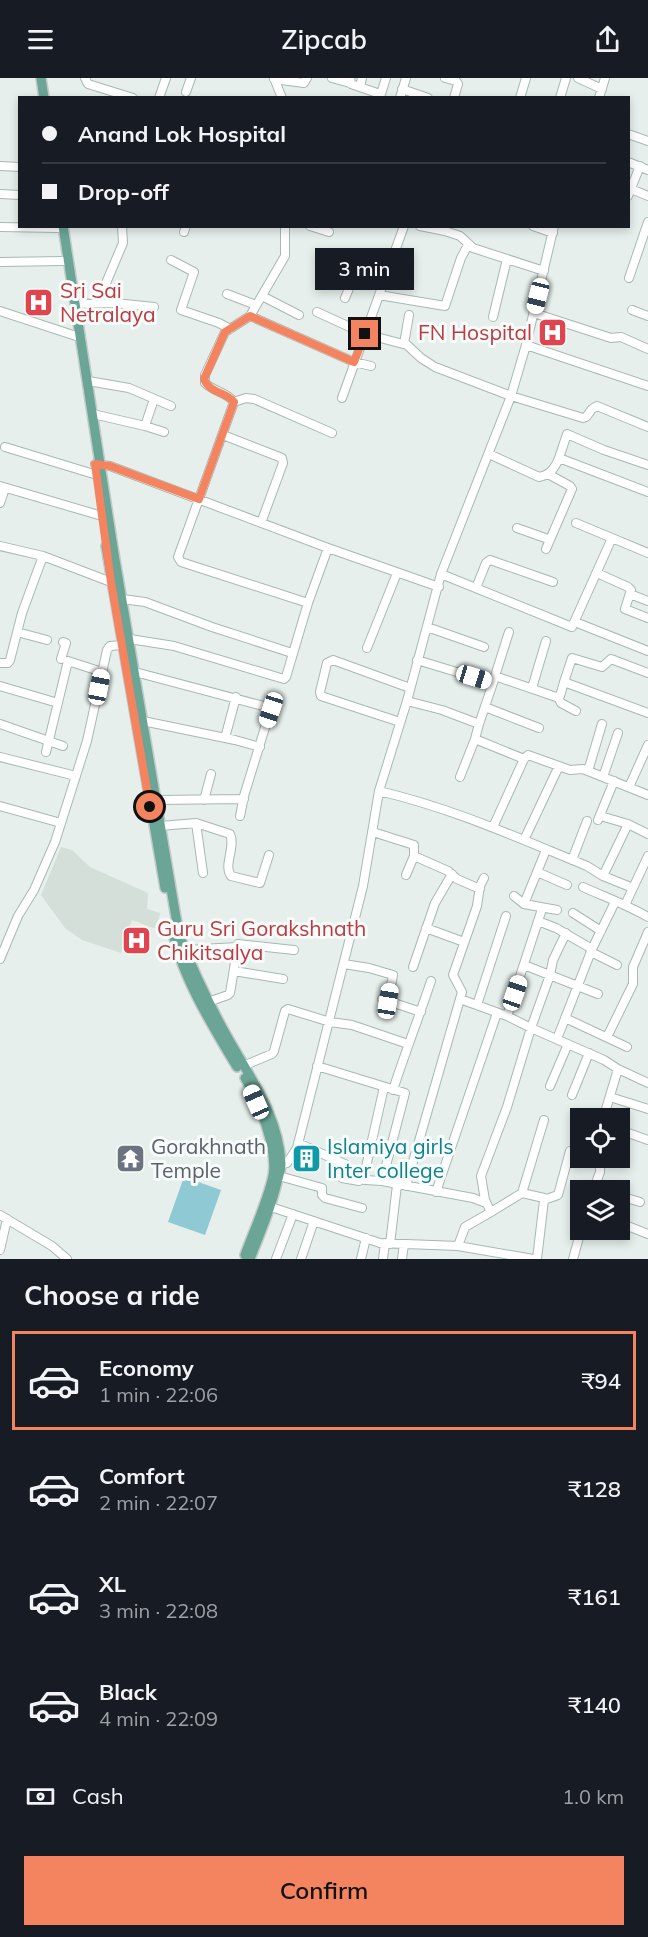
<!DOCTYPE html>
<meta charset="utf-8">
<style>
body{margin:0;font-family:Mulish,sans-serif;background:#242831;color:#f1f3f6;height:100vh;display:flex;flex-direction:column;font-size:22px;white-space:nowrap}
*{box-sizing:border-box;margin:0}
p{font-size:20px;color:#9ea1a6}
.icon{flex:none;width:33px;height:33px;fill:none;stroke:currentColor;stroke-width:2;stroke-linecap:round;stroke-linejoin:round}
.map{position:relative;height:1181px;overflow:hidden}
.panel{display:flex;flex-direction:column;background:#171b24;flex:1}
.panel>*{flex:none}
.guide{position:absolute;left:18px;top:18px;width:612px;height:132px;border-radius:0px;box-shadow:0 3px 9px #0003;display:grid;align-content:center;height:132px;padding:0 24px;background:#171b24}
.controls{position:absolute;left:570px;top:1030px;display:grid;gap:12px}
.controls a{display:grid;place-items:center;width:60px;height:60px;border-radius:0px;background:#171b24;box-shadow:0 3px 9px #0003;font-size:30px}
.end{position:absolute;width:27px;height:27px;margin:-14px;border:8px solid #f4845f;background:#111;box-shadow:0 0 0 3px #111}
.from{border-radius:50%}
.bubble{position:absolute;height:42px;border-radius:0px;background:#171b24;box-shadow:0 3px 9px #0003;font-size:20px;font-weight:600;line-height:42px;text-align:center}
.car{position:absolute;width:18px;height:36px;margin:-18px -9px;border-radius:8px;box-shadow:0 0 4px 2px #0007;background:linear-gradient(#fff 24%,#345 0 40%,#fff 0 76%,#345 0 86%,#fff 0)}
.guide b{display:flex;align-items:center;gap:21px;height:57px;font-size:22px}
.guide b+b{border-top:2px solid #363941}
.guide i{width:15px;height:15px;background:#f1f3f6}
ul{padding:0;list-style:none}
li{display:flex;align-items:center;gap:18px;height:99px;margin:0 12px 9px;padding:0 12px;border:3px solid transparent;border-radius:0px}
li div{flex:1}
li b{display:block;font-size:22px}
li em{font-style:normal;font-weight:600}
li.selected{border-color:#f4845f}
li>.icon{width:54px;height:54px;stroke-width:1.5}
h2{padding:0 24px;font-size:27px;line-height:72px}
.pay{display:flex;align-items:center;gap:15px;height:66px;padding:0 24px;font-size:22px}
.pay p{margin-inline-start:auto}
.button{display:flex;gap:12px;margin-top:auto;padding:12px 24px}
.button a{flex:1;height:69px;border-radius:0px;background:#f4845f;color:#111;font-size:24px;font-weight:600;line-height:69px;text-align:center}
header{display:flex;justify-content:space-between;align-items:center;height:78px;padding:0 24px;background:#171b24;font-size:27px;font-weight:600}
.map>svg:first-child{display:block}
.built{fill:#d4dfda}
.water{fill:#8ec9d4}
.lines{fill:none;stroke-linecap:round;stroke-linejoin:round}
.minor-casing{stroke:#a8b8b2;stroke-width:10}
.major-casing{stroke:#c2cac8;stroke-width:12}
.minor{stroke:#fff;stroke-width:8}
.major{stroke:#6aa596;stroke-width:9}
.route{stroke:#f4845f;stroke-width:8}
.labels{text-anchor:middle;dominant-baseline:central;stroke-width:6;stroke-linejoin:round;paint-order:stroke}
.health-label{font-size:21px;fill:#be3a42;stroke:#f7fbf9;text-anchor:start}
.worship-label{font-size:21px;fill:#5b616d;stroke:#f7fbf9;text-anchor:start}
.culture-label{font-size:21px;fill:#0d838f;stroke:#f7fbf9;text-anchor:start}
</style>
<header><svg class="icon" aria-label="menu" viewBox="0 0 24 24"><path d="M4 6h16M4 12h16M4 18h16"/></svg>Zipcab<svg class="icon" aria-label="share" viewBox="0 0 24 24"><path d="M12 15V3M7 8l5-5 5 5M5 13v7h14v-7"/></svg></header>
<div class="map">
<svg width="648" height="1181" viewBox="0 0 648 1181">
<rect width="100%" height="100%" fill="#e6efeb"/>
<path class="built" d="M 61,769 L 72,772 L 90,789 L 148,815 L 147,831 L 160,835 L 156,851 L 132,842 L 121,875 L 82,862 L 65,850 L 41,817 Z"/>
<path class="water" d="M 184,1099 L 221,1112 L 205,1157 L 168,1144 Z"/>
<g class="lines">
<defs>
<path id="minor" d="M 85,0 L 88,6 L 133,20
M 274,0 L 282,20
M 332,0 L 350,5
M 350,0 L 351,6 L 380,16
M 445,0 L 456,3 L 458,6 L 454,20
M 578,0 L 602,11
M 274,1 L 304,5 L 307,0
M 360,9 L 362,0
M 402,11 L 428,20
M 186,14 L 191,0
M 380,19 L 386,0
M 159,20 L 166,0
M 400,20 L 406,0
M 520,20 L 526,0
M 560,20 L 566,0
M 599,20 L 605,0
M 628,56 L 648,63
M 628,84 L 648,92
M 0,88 L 20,89
M 631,111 L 648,118
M 0,116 L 20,117
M 628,118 L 640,88
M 285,148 L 285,178 L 250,238 L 225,254 L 205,297 L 205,305 C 213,313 228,315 234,324 L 178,479 L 181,484 L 308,525
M 310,148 L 329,154
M 420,148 L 445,153 L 460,158 L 473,170 L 544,193
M 533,148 L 553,155
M 0,149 L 59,150
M 184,154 L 186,148
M 171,182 L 194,194 L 181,232 L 219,245 L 230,251
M 0,184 L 64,183
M 629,200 L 648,144
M 227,216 L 256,227
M 379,217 L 445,228 L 461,180 L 468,167
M 262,218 L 299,237
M 345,220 L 358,189 L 385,200
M 98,224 L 123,165 L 122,148
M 75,226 L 115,225 L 154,229
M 632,232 L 648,238
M 0,233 L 76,258
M 317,234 L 365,256 L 407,267 L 421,280 L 435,289 L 511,318 L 583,340 L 586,339 L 592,331 L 597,328 L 648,349
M 534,235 L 611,260 L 621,259 L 648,271
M 250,238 L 354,284 L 371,288
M 493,239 L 507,181
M 404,266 L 409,237
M 526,267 L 648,308
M 88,303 L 129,310 L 171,328
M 342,320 L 404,148
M 234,324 L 246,320 L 254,321 L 332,355
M 93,336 L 145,348 L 164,354
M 145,348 L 154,321
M 223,357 L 282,380 L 283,385 L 261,445
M 5,369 L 97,397
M 489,376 L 539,399 C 550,397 555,390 559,380 L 648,414
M 559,380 L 567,356 L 604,372 L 648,387
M 95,386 L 110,388 L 328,470 L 439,509
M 0,408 L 102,438
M 0,425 L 5,410
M 576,445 L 612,460
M 517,450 L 548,461
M 0,468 L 43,478 L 111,504
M 546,471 L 572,411 L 570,408 L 548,396
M 597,495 L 628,509 L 631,512 L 625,531 L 648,540
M 441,496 L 572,549 L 612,460 L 648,475
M 476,510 L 486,485 L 490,482 L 553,504
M 630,516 L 648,523
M 122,521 L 145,524 L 212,549 L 292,575
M 575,544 L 648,573
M 427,549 L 484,569
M 17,554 L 47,562
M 509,554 L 495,598 L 556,619 L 560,618 L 564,604
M 130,561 L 174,568 L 284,601 L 286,599 L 308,525 L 328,470
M 367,570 L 397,495
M 61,581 L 66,565 L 63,564
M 417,582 L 493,605
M 0,585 L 8,585 L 10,582 L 22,535 L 43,478
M 135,594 L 271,630 L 244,718 L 240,738
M 648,595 L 611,581 L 602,589 L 572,580 L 564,604 L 648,635
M 0,608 L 58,625
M 532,610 L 546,563
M 558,619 L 561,625 L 576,633
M 407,623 L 442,632 L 479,646 L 475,661 L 524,681 L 493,749
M 485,629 L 539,650
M 143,643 L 235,662 L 260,669
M 400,644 L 321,618 L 320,614 L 327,585 L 333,582 L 410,610
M 0,646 L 63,668
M 479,646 L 494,602
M 225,660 L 236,619
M 46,674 L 68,583 L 102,594
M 0,679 L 76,698
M 524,681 L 528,677 L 570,692 L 583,691 L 648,717
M 588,693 L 602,646
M 460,699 L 475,661
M 603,699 L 618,655
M 629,709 L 648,667
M 379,713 C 452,730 518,760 587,788 L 603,798 L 633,810
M 156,722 L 244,721
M 204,722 L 211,696
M 0,728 L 61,745
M 604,739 L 628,746
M 598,742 L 614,703
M 196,745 L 203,795
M 160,748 L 196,745 L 230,756 C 236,769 223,787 231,798 L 260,805 L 269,777
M 373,754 L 414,767 L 414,778 L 406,797
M 524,762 L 559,688
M 414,778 L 448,793 L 457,801 L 480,811
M 572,782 L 587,743
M 537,794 L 567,807
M 603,798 L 628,746 L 648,756
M 583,809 C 605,819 627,827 648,839
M 514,818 L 524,826 L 557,832
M 524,826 L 546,772
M 625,827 L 648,778
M 573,835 L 601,853
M 538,843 L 556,850 L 592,871
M 426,850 L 464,864
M 185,872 L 237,869
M 591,874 L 617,887
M 0,881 L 18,838 L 34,812 L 55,764 L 87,663 L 107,572 L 110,568 L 122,567
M 344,886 L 369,890 L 393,897 L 388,923
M 524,887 L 598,916
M 413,889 L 435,825 L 452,796
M 234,893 L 283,901
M 382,921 L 421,934
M 460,921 L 507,938 L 542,831
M 208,924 L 228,917 L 230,915 L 238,866 L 294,872
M 477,927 L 506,838
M 507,938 L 531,950 L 550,897 L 553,882 L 566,855
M 565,940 L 627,969
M 607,959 L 633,906 L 633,889 L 648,854
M 557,961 L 592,871 L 615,824
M 243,988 L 272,976 L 274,973 L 285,933 L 288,931 L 330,944 L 352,947 L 408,966
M 317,988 L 405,1015 L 382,1103 L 473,1120 L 486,1125
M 550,1008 L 568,966
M 393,1012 C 405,975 419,939 431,903
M 572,1017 L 589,975
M 610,1019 L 648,1031
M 603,1041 L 618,991
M 620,1052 L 648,1062
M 298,1065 L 347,1087
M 277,1088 L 287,1085 L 297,1070 L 363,808 L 379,713 L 407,623 L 441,496 L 511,318 L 526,267 L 554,148
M 279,1098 L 322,1110 L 322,1117 L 325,1120 L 362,1130
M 342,1100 L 359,1103 L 364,1100
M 382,1103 L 365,1102 L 364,1098 L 384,1009
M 406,1108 L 462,914 L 453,897 L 477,828 L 480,808 L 484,800
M 593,1113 L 600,1094 L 600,1080
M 436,1114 L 497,935
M 522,1115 L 544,1120
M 620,1118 L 640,1124
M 271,1129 L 380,1165 L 458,1168 L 465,1149 L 491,1134 L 485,1122 L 481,1098 L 507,1029 L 531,950 L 604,982 L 618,991 L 648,1005
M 491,1134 L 522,1115 L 544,1042
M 0,1137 L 52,1168 L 67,1181
M 620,1145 L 648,1156
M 390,1166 L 397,1107
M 458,1168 L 533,1181
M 0,1172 L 7,1141
M 276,1181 L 293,1136
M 301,1181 L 314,1143
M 361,1181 L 366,1160
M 383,1181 L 385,1165
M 402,1181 L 404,1166
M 537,1181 L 544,1122 L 558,1117 L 570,1073
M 573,1181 L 581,1152"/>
<path id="major" d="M 41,0 L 44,20
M 63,148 L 114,476 L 179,857 C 192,890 207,922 224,953 C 246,994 279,1036 281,1086 C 281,1092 279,1098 277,1104 C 271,1131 260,1155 250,1181
M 106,468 L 165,810
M 172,850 C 180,896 213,949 237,989
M 245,1000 C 259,1023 278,1071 273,1098 C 267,1125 254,1152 245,1177"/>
</defs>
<use href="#minor" class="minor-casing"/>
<use href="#major" class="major-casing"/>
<use href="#minor" class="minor"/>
<use href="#major" class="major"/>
</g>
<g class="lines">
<path class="route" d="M 150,729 L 111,504 L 95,386 L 110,388 L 199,421 L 234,324 C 226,314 209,315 204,301 L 225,254 L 250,238 L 354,284 L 365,256"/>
</g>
<defs>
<symbol id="hospital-square" viewBox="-11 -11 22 22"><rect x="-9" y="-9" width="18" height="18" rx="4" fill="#e0444e" stroke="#f7fbf9"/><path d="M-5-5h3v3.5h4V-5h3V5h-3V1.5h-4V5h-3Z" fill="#fff"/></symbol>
<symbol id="temple-square" viewBox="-11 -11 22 22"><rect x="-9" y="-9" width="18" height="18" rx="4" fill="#6b7280" stroke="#f7fbf9"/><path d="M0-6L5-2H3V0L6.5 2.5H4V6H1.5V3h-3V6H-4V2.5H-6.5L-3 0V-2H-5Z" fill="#fff"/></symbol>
<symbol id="building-square" viewBox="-11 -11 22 22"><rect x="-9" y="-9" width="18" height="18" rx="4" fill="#0f9aa8" stroke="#f7fbf9"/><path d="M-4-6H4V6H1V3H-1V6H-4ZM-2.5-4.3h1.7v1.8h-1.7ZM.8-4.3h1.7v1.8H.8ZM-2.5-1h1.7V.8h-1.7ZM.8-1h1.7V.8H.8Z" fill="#fff"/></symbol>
</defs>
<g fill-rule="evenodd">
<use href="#hospital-square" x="22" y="208" width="33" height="33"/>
<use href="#hospital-square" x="536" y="238" width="33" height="33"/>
<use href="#hospital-square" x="120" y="846" width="33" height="33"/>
<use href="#temple-square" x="114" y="1064" width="33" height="33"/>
<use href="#building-square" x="290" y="1064" width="33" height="33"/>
</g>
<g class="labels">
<g class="health-label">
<text x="60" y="212">Sri Sai<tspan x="60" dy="24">Netralaya</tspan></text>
<text x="532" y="254" text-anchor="end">FN Hospital</text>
<text x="157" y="850">Guru Sri Gorakshnath<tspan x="157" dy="24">Chikitsalya</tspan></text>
</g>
<g class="worship-label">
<text x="151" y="1068">Gorakhnath<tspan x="151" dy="24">Temple</tspan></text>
</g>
<g class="culture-label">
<text x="327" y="1068">Islamiya girls<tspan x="327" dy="24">Inter college</tspan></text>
</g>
</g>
</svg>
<div class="controls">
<a><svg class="icon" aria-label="locate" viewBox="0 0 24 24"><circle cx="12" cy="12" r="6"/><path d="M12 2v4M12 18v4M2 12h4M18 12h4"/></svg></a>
<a><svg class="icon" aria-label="layers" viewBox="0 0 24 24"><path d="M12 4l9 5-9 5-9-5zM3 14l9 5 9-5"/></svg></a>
</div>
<i class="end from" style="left:150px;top:729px"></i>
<i class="end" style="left:365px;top:256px"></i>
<div class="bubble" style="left:315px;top:170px;width:99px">3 min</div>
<i class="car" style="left:538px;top:218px;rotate:194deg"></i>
<i class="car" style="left:474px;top:599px;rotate:107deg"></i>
<i class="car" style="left:99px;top:609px;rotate:11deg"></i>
<i class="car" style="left:271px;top:632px;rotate:198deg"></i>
<i class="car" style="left:515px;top:915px;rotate:19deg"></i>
<i class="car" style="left:388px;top:923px;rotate:9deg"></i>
<i class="car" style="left:256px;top:1024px;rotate:336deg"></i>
<div class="guide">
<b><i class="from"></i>Anand Lok Hospital</b>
<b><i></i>Drop-off</b>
</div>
</div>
<section class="panel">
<h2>Choose a ride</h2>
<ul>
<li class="selected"><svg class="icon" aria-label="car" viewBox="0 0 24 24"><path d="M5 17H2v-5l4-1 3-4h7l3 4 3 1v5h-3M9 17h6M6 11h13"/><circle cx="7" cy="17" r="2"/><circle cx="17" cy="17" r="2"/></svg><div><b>Economy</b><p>1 min · 22:06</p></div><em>₹94</em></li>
<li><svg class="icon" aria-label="car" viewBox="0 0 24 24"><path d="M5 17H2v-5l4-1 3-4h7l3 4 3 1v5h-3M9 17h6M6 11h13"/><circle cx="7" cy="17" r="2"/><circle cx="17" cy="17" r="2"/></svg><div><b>Comfort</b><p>2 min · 22:07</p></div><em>₹128</em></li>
<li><svg class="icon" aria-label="car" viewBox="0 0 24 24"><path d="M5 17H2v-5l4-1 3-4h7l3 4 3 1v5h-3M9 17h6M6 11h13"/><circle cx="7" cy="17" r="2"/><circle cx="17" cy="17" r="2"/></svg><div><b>XL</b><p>3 min · 22:08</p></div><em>₹161</em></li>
<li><svg class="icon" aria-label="car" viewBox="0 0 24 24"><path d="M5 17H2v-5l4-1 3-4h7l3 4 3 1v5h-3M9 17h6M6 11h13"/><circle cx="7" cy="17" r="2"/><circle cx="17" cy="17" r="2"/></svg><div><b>Black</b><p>4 min · 22:09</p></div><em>₹140</em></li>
</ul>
<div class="pay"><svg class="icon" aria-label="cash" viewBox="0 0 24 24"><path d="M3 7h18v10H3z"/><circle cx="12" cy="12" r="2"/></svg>Cash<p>1.0 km</p></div>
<div class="button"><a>Confirm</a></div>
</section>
